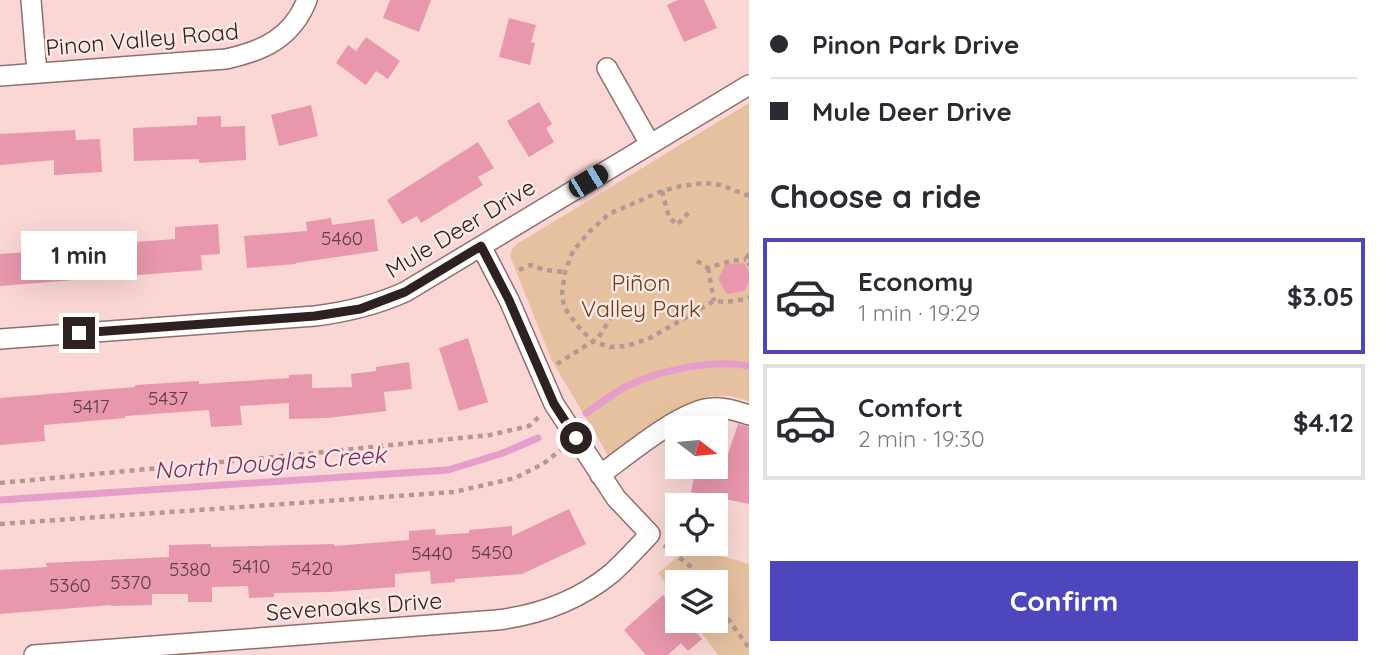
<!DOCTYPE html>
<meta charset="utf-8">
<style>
body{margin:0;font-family:Quicksand,sans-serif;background:#f7f7f7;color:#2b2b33;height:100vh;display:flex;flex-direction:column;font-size:26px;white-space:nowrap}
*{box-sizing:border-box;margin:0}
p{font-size:23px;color:#7c7c81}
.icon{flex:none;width:38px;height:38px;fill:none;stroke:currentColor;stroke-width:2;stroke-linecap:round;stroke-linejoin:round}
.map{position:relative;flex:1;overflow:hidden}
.drawer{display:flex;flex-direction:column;background:#fff;width:630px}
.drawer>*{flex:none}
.top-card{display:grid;align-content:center;height:154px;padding:0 21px;background:#fff}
.needle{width:46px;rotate:106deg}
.fabs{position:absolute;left:665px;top:416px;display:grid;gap:14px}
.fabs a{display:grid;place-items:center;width:63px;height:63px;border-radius:0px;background:#fff;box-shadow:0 7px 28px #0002;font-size:35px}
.end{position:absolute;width:32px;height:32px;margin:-16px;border:9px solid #2e2221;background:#fff;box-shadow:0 0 0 4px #fff}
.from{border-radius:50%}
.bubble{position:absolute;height:49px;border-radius:0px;background:#fff;box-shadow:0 7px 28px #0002;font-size:23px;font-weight:700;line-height:49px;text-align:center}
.car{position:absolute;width:21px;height:42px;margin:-21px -10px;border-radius:9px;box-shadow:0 0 5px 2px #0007;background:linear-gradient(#222 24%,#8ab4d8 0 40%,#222 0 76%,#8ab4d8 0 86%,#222 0)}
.top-card b{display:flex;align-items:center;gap:24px;height:66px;font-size:26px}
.top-card b+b{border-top:2px solid #e1e1e2}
.top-card i{width:18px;height:18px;background:#2b2b33}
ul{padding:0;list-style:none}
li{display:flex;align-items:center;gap:21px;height:116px;margin:0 14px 10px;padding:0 7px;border:4px solid #e1e1e2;border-radius:0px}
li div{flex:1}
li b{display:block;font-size:26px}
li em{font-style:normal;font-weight:700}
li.current{border-color:#4e46bd}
li>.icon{width:63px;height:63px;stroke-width:1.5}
h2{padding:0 21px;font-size:32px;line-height:84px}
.action{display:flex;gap:14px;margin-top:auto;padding:14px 21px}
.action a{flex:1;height:80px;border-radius:0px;background:#4e46bd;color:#fff;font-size:28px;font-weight:700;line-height:80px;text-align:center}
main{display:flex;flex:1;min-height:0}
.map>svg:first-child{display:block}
.green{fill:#e6c19f}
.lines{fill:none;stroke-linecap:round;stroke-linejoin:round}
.stream{stroke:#e49ec9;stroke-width:7}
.building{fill:#e897ac}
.street-casing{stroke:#8f706e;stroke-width:22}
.path{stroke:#b39896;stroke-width:4.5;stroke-dasharray:5 5;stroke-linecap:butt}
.street{stroke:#fff;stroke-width:19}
.route{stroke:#2e2221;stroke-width:9}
.labels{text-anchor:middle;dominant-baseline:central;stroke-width:5;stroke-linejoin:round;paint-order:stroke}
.number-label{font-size:19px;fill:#5c3f44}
.street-label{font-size:23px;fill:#2e2221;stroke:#fde8e6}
.park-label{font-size:23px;fill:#674015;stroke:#fde8e6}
.water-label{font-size:24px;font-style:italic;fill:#7a2961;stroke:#fde8e6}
</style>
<main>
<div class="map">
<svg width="749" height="655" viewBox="0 0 749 655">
<rect width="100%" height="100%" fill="#fad7d4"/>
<path class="green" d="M 749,103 L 749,401 L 730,396 L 710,396 L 690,402 L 608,455 L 552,361 L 510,256 L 512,249 L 517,244 Z
M 690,547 L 749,564 L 749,655 L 718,655 L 693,621 L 716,621 L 716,583 L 677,583 L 677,599 L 658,573 Z"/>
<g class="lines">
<path class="stream" d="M 586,413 C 600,404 613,393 627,386 C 660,370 712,359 749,366
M 0,500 L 448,470 L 503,453 L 538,438"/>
</g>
<path class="building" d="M 390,0 L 431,0 L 419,32 L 383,18 Z
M 678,0 L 704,0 L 717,28 L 684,42 L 667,5 Z
M 509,18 L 536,25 L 531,42 L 535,43 L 530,65 L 499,57 Z
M 366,37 L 400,61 L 388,79 L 376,71 L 366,85 L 336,63 L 348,45 L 356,51 Z
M 539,102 L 552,124 L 546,128 L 554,142 L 529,157 L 507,121 Z
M 311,105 L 318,136 L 279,146 L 271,115 Z
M 221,116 L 221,127 L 245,126 L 246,160 L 199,163 L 199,159 L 134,161 L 133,128 L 197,125 L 197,117 Z
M 75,130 L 76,140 L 100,139 L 102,172 L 54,175 L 54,160 L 0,165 L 0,134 Z
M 478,142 L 494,168 L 478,177 L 483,185 L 421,223 L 417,216 L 402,224 L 387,200 Z
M 331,218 L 332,225 L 374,219 L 378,251 L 295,263 L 296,264 L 247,268 L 244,236 L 307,231 L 306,222 Z
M 218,224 L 220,254 L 201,255 L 202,270 L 0,286 L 0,254 L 106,246 L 107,256 L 137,255 L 136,242 L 175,239 L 175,227 Z
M 744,263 L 749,272 L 749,282 L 744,291 L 727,294 L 718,279 L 726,264 Z
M 468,338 L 488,402 L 459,411 L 439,348 Z
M 409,362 L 412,389 L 384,392 L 386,411 L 327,418 L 289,419 L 289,403 L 240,406 L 242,425 L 211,427 L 209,410 L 125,416 L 125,418 L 44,425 L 45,441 L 0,445 L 0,398 L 135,387 L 135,385 L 199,381 L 199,384 L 289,378 L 289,375 L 312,374 L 312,388 L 352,387 L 351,374 L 376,371 L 376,367 Z
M 738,424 L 749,427 L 749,504 L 691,492 L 696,467 L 716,467 L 716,460 L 725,463 Z
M 569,509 L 586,544 L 522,574 L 455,579 L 455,582 L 431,584 L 430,571 L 395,574 L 395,587 L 330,592 L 274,593 L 274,597 L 249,598 L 248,586 L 212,587 L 212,602 L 188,602 L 188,594 L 152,594 L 152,605 L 111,606 L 111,605 L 0,614 L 0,570 L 47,567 L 46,563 L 169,557 L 169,545 L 211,544 L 211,547 L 334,544 L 334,546 L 409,540 L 409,531 L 435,529 L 436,535 L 469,533 L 469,530 L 512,526 L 512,536 Z
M 663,595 L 677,612 L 677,621 L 686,621 L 702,639 L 688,651 L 681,643 L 668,655 L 646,655 L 624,630 Z"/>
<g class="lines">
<defs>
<path id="street" d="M 31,0 L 37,73
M 607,68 L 650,144
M 0,76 L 226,59 C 263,51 292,38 307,0
M 0,339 L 315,316 C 347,312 376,305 405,292 L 749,85
M 600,475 C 625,457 682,409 712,408 C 725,407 736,411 749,415
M 34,655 L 497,620 C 538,615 579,600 612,573 C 625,561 638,547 650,534 L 616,498 L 554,404 L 509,300 L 481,246"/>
</defs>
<use href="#street" class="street-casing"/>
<path class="path" d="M 662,191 L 669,217 L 677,225 L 690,211
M 749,196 L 721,185 L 704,183 L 681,186 L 662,191 L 609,214 L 589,232 L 573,251 L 565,272 L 562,292 L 564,307 L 576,324 L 592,341 L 610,347 L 627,346 L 650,338 L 714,301 L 727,302 L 746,299 L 749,297
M 749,254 L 746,259 L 749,265
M 697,261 L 708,268 L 730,261 L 746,259
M 708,268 L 714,301
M 519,270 L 530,265 L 545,270 L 565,272
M 557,364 L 598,338 L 612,316 L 625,306
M 0,483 L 254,459 L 490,435 L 529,426 L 540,416
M 0,524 L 454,492 L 515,478 L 543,464 L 562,449
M 664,545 L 691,567 L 702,583
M 716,602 L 749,648"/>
<use href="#street" class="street"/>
</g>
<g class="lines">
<path class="route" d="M 79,333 L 315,316 L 360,309 L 405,292 L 481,246 L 509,300 L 554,404 L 576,438"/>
</g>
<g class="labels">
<g class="number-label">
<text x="342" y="238">5460</text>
<text x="168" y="398">5437</text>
<text x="91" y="406">5417</text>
<text x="492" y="552">5450</text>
<text x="432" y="553">5440</text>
<text x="251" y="566">5410</text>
<text x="312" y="568">5420</text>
<text x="190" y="569">5380</text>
<text x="131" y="582">5370</text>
<text x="70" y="585">5360</text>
</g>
<g class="street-label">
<text transform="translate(142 39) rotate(-5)">Pinon Valley Road</text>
<text transform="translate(460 228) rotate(-31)">Mule Deer Drive</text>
<text transform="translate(354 606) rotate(-4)">Sevenoaks Drive</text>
</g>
<g class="park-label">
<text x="641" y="282">Piñon<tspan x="641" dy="26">Valley Park</tspan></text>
</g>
<g class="water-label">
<text transform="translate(270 462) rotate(-4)">North Douglas Creek</text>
</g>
</g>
</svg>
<div class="fabs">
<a><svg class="needle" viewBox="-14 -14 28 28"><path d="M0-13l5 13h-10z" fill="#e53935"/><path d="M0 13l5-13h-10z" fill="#7c7c81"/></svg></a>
<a><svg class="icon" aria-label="locate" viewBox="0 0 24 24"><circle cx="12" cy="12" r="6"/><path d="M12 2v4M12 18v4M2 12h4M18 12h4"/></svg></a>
<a><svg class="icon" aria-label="layers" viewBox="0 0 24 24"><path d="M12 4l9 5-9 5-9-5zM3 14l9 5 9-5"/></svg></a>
</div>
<i class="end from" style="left:576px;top:438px"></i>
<i class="end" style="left:79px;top:333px"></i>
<div class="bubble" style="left:21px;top:231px;width:116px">1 min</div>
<i class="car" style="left:588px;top:181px;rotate:59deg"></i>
</div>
<section class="drawer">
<div class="top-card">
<b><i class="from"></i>Pinon Park Drive</b>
<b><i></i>Mule Deer Drive</b>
</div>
<h2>Choose a ride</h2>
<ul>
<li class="current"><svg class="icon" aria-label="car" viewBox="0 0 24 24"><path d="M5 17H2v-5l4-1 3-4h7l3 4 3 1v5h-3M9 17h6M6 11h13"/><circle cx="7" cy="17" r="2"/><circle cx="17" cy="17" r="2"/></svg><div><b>Economy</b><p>1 min · 19:29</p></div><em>$3.05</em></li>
<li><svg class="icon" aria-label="car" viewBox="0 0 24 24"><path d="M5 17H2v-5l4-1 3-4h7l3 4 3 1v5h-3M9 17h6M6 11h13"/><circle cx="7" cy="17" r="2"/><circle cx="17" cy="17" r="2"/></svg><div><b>Comfort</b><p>2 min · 19:30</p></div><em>$4.12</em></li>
</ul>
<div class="action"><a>Confirm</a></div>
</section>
</main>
